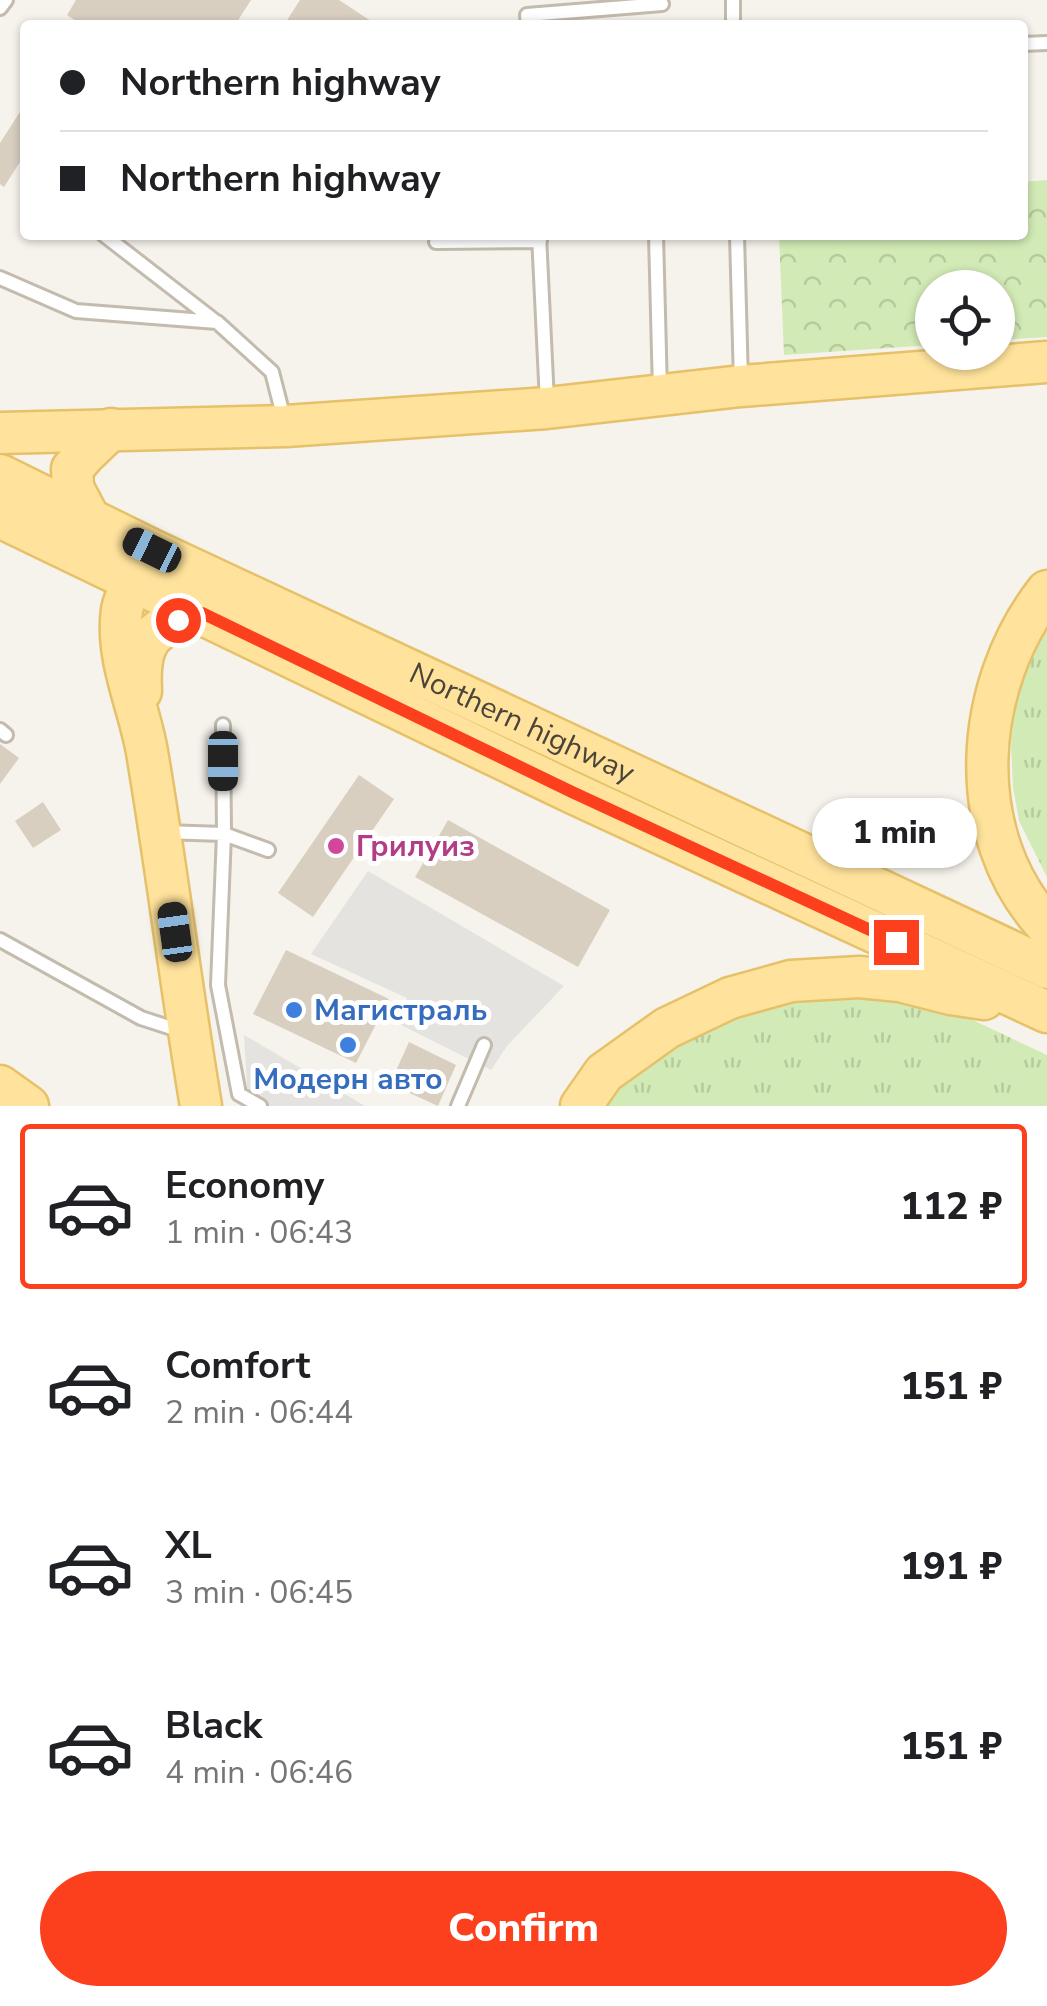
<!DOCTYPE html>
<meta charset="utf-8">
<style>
body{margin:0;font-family:"Nunito Sans",sans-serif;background:#f6f6f6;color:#202124;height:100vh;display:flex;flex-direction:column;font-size:38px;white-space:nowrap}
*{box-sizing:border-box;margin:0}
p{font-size:32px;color:#757577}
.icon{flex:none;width:55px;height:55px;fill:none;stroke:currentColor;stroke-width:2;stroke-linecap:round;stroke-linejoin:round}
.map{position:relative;height:1106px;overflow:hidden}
.drawer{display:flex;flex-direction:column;background:#fff;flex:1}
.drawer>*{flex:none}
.hud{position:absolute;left:20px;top:20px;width:1008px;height:220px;border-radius:10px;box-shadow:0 2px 8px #0004;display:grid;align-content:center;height:220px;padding:0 40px;background:#fff}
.tools{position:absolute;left:915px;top:270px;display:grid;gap:20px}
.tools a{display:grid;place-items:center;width:100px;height:100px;border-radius:50%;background:#fff;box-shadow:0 2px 8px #0004;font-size:50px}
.end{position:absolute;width:45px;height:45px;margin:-22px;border:12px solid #fc3f1d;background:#fff;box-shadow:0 0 0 5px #fff}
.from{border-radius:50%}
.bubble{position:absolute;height:70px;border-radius:35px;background:#fff;box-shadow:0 2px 8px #0004;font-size:32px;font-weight:800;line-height:70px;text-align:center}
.car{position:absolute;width:30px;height:60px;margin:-30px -15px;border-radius:12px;box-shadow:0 0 8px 2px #0007;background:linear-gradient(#222 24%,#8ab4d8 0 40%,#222 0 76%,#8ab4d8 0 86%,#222 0)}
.hud b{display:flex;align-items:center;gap:35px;height:95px;font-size:38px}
.hud b+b{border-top:2px solid #e0e0e0}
.hud i{width:25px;height:25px;background:#202124}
ul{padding:18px 0 0;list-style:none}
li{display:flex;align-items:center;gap:30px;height:165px;margin:0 20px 15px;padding:0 20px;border:5px solid transparent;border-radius:10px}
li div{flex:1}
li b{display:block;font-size:38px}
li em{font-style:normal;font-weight:800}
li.selected{border-color:#fc3f1d}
li>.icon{width:90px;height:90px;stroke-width:1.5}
.action{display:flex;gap:20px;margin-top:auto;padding:20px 40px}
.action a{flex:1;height:115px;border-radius:60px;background:#fc3f1d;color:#fff;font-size:40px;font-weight:800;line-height:115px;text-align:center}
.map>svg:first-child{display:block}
.grass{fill:url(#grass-tufts)}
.forest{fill:url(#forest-crowns)}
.parking{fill:#e5e3e0}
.building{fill:#d8cfc1}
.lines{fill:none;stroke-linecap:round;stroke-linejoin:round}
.lane-casing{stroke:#c2bbae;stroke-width:18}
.primary-casing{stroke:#e6c16a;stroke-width:45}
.lane{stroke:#fff;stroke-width:12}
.primary{stroke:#ffe39c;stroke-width:40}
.route{stroke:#fc3f1d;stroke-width:12}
.hotel-dot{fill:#d1479c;stroke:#fff;stroke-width:4}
.shop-dot{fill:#3f7fe0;stroke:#fff;stroke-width:4}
.labels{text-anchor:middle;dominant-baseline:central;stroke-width:10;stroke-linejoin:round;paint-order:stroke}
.street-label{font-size:30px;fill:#4b4439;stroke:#fff}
.hotel-label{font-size:30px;font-weight:bold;fill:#b23c85;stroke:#fff;text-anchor:start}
.shop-label{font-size:30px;font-weight:bold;fill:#366cbe;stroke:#fff;text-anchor:start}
</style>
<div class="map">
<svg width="1047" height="1106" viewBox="0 0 1047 1106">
<defs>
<pattern id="grass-tufts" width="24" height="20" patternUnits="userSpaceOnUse" patternTransform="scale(2.5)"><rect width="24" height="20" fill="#d2eab5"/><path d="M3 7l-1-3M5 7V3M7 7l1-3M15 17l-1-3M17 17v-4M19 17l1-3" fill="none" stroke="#b6ca9c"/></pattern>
<pattern id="forest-crowns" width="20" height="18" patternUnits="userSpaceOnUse" patternTransform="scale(2.5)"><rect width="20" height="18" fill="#d2eab5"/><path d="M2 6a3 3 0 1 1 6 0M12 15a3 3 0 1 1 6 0" fill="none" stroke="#b6ca9c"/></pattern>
</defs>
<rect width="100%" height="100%" fill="#f6f3ec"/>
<path class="grass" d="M 1047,627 L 1047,877 L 1019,821 L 1013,787 L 1011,746 L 1016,693 Z
M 846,989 L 962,1015 L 1047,1055 L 1047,1106 L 602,1106 L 617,1083 L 710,1020 Z"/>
<path class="forest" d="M 1047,180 L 1047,337 L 998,340 L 998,288 L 932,288 L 932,345 L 784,355 L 779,235 L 1022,235 L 1023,182 Z"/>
<path class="parking" d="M 368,871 L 564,986 L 507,1046 L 491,1070 L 397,1023 L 407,998 L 311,954 Z
M 244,1035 L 365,1106 L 248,1106 Z"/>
<path class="building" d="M 76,0 L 251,0 L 235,25 L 82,25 L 67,15 Z
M 300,0 L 339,0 L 377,25 L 284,25 Z
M 25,104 L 25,154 L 4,187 L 0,184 L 0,143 Z
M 0,744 L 19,758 L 0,784 Z
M 359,775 L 394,799 L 313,917 L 278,893 Z
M 43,802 L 61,830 L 33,848 L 15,821 Z
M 448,820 L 610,910 L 578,967 L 415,877 Z
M 286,950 L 389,999 L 356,1063 L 253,1014 Z
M 409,1042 L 456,1065 L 438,1106 L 390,1084 Z"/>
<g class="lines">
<defs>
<path id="lane" d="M 733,0 L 733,25
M 0,8 L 6,0
M 528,25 L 527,15 L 662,4
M 1022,44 L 1047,43
M 104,235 L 215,321
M 539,235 L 547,402
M 656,235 L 660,392
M 737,235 L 741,382
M 436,242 L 540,241
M 0,278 L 76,311 L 217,322 L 272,372 L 284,419
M 223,725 L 224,834 L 218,985 L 239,1094 L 260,1106
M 0,730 L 6,735
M 163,832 L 224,834 L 268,850
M 0,940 L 141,1018 L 181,1031
M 458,1106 L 484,1045"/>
<g id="primary">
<path d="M 0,433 L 286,426 L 547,408 L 741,386 L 1047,362"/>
<path id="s1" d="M 0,475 L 152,550 L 1047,968"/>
<path d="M 0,517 L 571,792 L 1047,1012"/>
<path d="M 90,520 L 73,488 L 72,469 L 85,454 L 111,429"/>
<path d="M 145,562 C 137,576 125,594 122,610 C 115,657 139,706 147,752 C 167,870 181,988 201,1106"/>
<path d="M 1047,591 C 973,685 962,835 1047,926"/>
<path d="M 141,691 C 138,638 152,627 201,613"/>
<path d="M 0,1086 L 28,1106"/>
<path d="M 581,1106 L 604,1073 L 667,1028 L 730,998 L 791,981 L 859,977 L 900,981 L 951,994 L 984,999"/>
</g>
</defs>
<use href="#lane" class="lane-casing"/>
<use href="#primary" class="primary-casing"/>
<use href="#lane" class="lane"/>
<use href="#primary" class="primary"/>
</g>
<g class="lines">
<path class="route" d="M 178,620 L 202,613 L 572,792 L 896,942"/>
</g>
<circle class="hotel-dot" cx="336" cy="846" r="10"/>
<g class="shop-dot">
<circle cx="294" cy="1010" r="10"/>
<circle cx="348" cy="1045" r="10"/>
</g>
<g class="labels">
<g class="street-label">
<text stroke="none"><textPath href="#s1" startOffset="578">Northern highway</textPath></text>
</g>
<g class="hotel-label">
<text x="356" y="846">Грилуиз</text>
</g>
<g class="shop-label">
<text x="314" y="1010">Магистраль</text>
<text x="348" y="1079" text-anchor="middle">Модерн авто</text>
</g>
</g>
</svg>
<div class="tools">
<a><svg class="icon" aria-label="locate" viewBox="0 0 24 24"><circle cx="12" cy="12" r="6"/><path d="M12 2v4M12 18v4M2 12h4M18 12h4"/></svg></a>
</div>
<i class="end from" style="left:178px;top:620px"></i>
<i class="end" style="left:896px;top:942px"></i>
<div class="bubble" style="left:812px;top:798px;width:165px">1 min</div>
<i class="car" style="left:152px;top:550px;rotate:296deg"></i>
<i class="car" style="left:223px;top:761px;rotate:180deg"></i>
<i class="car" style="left:175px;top:932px;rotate:352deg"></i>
<div class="hud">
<b><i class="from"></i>Northern highway</b>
<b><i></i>Northern highway</b>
</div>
</div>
<section class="drawer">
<ul>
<li class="selected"><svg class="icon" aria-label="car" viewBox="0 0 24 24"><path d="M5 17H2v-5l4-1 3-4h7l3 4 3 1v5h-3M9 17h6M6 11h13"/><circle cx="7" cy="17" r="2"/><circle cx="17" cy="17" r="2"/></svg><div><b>Economy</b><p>1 min · 06:43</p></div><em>112 ₽</em></li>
<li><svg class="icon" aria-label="car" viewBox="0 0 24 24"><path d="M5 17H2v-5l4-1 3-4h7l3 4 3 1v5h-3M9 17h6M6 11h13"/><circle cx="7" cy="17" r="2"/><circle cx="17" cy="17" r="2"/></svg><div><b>Comfort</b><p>2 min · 06:44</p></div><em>151 ₽</em></li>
<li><svg class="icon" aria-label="car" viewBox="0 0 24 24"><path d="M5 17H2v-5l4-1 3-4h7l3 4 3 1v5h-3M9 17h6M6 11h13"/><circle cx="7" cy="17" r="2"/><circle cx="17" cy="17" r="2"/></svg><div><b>XL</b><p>3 min · 06:45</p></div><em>191 ₽</em></li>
<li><svg class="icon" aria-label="car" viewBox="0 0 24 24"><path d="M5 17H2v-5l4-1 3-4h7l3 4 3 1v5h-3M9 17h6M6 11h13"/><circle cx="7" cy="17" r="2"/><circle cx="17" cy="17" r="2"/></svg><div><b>Black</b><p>4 min · 06:46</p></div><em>151 ₽</em></li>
</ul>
<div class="action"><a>Confirm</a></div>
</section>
